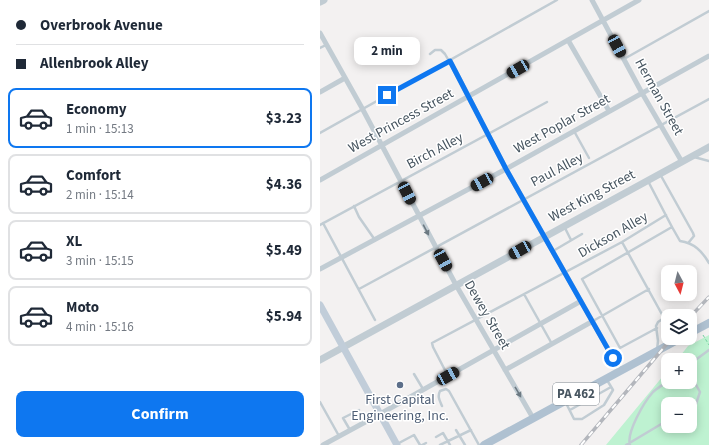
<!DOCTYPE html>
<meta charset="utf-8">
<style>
body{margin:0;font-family:"Source Sans 3",sans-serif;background:#f6f6f7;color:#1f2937;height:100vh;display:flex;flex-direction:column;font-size:15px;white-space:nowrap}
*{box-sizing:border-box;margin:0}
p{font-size:13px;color:#747a83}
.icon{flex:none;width:22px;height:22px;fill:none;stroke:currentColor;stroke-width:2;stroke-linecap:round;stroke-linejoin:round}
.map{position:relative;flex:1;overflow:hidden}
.sheet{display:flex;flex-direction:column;background:#fff;width:320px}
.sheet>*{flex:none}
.banner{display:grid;align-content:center;height:88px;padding:0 16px;background:#fff}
.needle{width:26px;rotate:173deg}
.tools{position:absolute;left:341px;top:265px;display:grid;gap:8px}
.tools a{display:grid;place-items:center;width:36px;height:36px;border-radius:8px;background:#fff;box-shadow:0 2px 10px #0003;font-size:20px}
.end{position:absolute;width:18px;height:18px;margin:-9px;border:5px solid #0e77f0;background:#fff;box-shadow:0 0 0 2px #fff}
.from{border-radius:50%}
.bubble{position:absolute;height:28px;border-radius:8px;background:#fff;box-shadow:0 2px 10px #0003;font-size:13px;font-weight:700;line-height:28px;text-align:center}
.car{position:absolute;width:12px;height:24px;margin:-12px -6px;border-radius:5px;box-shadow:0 0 3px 1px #0007;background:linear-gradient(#222 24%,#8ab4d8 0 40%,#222 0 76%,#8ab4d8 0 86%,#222 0)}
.banner b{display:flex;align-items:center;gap:14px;height:38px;font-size:15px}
.banner b+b{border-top:1px solid #e0e1e3}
.banner i{width:10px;height:10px;background:#1f2937}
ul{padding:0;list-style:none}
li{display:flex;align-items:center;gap:12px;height:60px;margin:0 8px 6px;padding:0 8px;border:2px solid #e0e1e3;border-radius:8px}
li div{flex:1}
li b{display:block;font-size:15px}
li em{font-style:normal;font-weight:700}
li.current{border-color:#0e77f0}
li>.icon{width:36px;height:36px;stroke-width:1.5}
.cta{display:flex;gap:8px;margin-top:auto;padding:8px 16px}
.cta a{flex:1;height:46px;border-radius:8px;background:#0e77f0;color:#fff;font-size:16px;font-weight:700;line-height:46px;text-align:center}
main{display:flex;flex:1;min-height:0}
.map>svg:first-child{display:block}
.green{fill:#bef2d1;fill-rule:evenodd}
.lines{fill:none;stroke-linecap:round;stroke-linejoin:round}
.path{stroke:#73d3a1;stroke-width:1;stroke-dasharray:3 2;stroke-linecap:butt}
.service{stroke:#c1ccd3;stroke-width:2.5}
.minor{stroke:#c1ccd3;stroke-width:5}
.tertiary{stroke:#c1ccd3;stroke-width:7}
.secondary{stroke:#c1cdd9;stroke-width:7}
.primary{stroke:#afc1d1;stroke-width:8}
.rail-casing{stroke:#b3b6bc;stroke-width:3.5}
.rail{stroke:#fff;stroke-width:2;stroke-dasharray:6;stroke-linecap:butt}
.oneway{fill:#6c7982}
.route{stroke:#0e77f0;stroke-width:5}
.service-dot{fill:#5c6f8a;stroke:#fff;stroke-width:1.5}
.labels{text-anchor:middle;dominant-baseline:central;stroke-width:3;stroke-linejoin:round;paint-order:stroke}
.shield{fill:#fff;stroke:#7e8890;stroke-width:1}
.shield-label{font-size:13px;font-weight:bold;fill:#475560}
.street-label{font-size:14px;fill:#475560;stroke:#fff}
.service-label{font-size:14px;fill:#4e5e75;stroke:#fff}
</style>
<main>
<section class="sheet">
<div class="banner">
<b><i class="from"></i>Overbrook Avenue</b>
<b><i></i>Allenbrook Alley</b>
</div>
<ul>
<li class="current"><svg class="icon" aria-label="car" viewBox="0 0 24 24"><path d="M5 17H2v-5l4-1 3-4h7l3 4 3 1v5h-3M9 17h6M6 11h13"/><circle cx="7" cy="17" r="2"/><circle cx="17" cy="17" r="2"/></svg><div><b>Economy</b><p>1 min · 15:13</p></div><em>$3.23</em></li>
<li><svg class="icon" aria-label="car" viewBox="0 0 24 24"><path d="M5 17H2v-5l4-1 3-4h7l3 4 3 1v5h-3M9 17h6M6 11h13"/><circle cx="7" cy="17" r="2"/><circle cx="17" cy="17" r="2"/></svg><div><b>Comfort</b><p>2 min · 15:14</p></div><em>$4.36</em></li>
<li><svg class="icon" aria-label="car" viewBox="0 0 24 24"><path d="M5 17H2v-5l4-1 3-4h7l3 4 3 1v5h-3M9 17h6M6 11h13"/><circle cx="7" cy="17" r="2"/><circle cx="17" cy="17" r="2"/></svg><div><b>XL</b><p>3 min · 15:15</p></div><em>$5.49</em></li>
<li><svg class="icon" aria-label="car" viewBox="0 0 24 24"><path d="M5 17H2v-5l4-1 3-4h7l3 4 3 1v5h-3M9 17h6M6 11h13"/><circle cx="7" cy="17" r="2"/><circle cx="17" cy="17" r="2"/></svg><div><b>Moto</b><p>4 min · 15:16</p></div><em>$5.94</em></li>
</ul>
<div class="cta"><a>Confirm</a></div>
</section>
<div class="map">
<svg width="389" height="445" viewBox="0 0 389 445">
<rect width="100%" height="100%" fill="#f3f1f1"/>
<path class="green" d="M 389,335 L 389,445 L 286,445 L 348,370 L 348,382 L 370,382 L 370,360 L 357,360 L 368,346 ZM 348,404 L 370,404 L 370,426 L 348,426 Z"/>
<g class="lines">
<path class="path" d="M 383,335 L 389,345"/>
<path class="service" d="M 0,48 L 6,45
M 110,54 L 115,50 L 121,50 L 125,54 L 129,61
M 304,59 L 389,11
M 254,131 L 269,158
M 0,133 L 237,0
M 374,157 L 389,161
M 340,174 L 373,233 L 374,236 L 369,242
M 328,181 L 352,227 L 262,279 L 300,348 L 337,328
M 34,206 L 39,217 L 55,240
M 3,223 L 55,320
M 0,225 L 227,102
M 352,227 L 360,241 C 374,243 382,251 389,263
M 245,228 L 251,240
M 302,242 L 344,318 C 343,326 343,331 348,338
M 233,251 L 262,234
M 39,289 L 389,99
M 204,294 L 232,344
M 273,321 L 329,289
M 337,350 L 338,341 L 336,326 L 338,322 L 344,318
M 370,364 L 389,350
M 94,374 L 103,389
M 370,374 L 380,392 L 376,404 L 370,407
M 128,376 L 113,347 L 112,343 L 302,242 L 346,215
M 0,402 L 19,436
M 246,403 L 254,419 L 262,419 L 284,405 L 293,390 L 287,380
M 122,406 C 120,401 117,397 120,391 L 126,389 L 129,391 L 159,445
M 250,410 L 291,387
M 30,430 L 23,418 L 39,410
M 136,430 L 145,445
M 116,437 L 123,433 L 130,445
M 77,444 L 94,435 L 100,445
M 102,445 L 106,443
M 120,445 L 151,430
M 306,445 L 348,420
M 310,445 C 306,433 324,402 333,392 C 337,388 343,385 348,381"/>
<path class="minor" d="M 272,0 L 322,93 L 362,162
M 0,33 L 42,108 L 136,285 L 213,418
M 248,40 L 289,111
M 130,61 L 186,169 L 300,370
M 0,92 L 25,78
M 0,180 L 319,0
M 0,269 L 186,169 L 389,56
M 185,370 L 273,321
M 3,445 L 60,414 L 261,301"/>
<path class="tertiary" d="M 0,2 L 4,0
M 0,360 L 389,147"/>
<path class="secondary" d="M 0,305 L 77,445"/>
<path class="primary" d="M 370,333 L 389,323
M 164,445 L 361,338"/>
<defs>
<path id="rail" d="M 370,317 L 389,297
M 261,445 L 352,338"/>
</defs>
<use href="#rail" class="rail-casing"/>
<use href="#rail" class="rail"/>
</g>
<defs><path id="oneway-solid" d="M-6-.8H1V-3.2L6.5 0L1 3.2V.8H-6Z"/></defs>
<g class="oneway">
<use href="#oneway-solid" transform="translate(106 230) rotate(62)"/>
<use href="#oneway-solid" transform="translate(198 392) rotate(60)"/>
</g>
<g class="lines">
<path class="route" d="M 67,95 L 130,61 L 186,169 L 293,358"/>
</g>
<circle class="service-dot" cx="80" cy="385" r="4"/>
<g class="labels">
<rect class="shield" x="233" y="383" width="46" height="22" rx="3"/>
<g class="shield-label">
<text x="256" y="394">PA 462</text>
</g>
<g class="street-label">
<text transform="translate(339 97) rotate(61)">Herman Street</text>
<text transform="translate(81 121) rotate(-29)">West Princess Street</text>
<text transform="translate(242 124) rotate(-29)">West Poplar Street</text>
<text transform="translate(115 151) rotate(-28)">Birch Alley</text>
<text transform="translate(237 170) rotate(-28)">Paul Alley</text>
<text transform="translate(272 196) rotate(-28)">West King Street</text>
<text transform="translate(293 235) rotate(-30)">Dickson Alley</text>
<text transform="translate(167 315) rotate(60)">Dewey Street</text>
</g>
<g class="service-label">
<text x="80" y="400">First Capital<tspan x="80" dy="16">Engineering, Inc.</tspan></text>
</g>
</g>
</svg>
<div class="tools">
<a><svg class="needle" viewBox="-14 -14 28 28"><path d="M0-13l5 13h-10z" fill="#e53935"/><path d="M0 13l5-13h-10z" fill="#747a83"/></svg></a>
<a><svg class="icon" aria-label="layers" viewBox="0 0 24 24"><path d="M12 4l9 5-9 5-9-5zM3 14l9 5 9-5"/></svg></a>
<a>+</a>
<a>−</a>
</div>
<i class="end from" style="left:293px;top:358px"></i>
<i class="end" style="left:67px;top:95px"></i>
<div class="bubble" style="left:34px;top:37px;width:66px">2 min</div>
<i class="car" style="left:297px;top:46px;rotate:152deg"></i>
<i class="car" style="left:198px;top:69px;rotate:240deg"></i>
<i class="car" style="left:162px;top:182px;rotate:241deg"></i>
<i class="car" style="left:87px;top:193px;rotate:153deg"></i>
<i class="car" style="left:200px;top:250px;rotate:241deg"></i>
<i class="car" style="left:123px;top:260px;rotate:151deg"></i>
<i class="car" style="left:128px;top:376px;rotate:61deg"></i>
</div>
</main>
